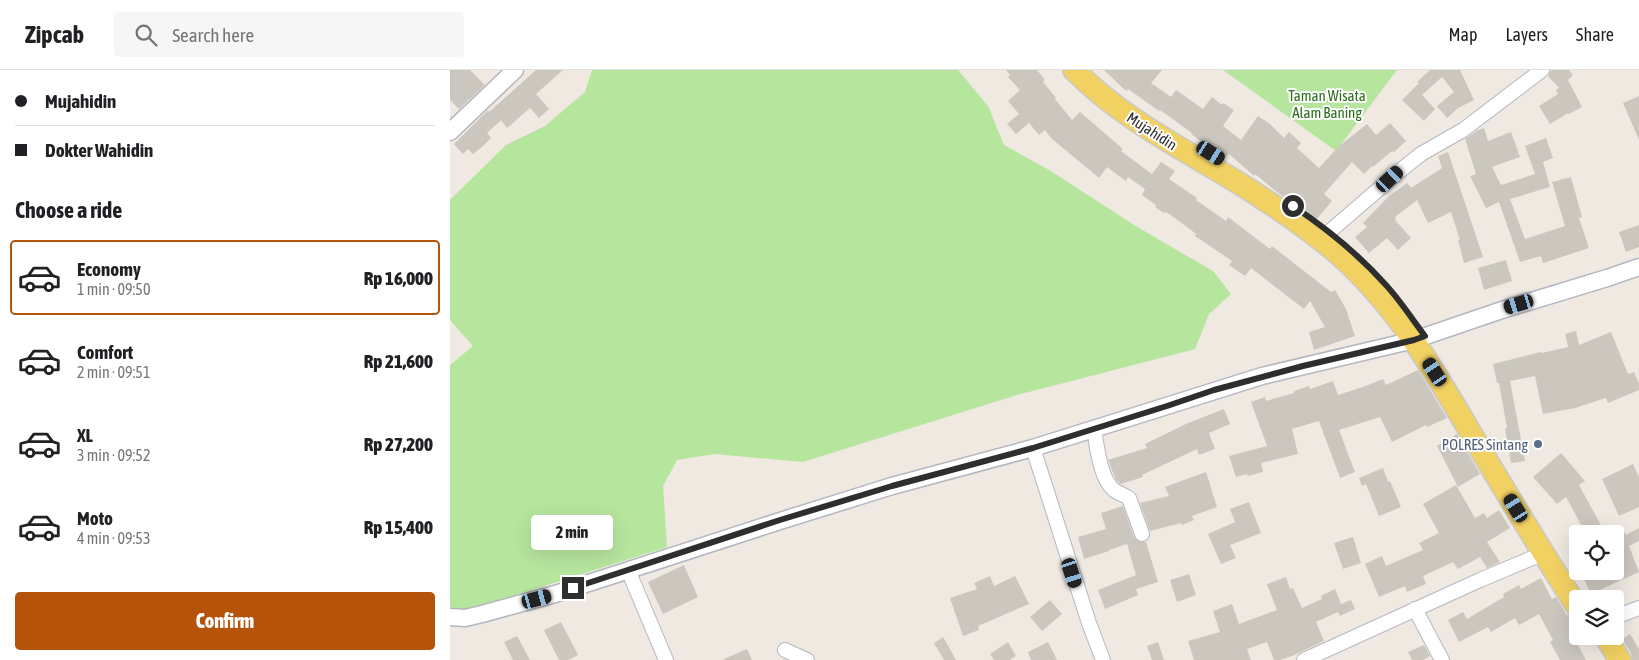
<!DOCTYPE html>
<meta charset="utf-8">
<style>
body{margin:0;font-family:"Asap Condensed",sans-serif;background:#f6f6f6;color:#202124;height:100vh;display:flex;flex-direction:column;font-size:19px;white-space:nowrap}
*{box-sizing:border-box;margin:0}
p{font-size:16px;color:#757577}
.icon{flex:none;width:28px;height:28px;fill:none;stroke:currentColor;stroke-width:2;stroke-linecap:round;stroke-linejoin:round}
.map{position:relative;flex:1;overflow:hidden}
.side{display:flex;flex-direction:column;background:#fff;width:450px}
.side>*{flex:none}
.guide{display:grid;align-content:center;height:110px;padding:0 15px;background:#fff}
.buttons{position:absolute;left:1119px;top:455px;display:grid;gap:10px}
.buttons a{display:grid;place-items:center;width:55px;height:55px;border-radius:5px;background:#fff;box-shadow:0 5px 20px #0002;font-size:25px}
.end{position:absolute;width:22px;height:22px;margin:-11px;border:6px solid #2e2e2e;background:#fff;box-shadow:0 0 0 2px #fff}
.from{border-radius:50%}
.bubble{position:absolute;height:35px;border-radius:5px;background:#fff;box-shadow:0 5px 20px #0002;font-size:16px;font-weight:800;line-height:35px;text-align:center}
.car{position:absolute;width:15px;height:30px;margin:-15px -8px;border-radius:6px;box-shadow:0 0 4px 1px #0007;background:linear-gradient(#222 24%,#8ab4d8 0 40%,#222 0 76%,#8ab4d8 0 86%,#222 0)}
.guide b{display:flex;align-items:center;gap:18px;height:48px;font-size:19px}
.guide b+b{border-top:1px solid #e0e0e0}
.guide i{width:12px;height:12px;background:#202124}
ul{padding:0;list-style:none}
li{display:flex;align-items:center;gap:15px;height:75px;margin:0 10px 8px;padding:0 5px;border:2px solid transparent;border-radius:5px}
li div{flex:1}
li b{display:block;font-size:19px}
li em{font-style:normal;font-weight:800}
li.active{border-color:#b45309}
li>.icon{width:45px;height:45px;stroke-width:1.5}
h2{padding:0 15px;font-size:22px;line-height:60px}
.button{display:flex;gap:10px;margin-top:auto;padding:10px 15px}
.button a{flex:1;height:58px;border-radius:5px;background:#b45309;color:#fff;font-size:20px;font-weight:800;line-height:58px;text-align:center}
header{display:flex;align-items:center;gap:30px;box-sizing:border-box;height:70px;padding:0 25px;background:#fff;border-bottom:1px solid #e0e0e0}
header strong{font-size:24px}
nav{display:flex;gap:28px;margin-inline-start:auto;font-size:18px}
.search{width:350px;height:45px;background:#f6f6f6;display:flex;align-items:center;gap:12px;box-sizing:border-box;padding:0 18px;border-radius:5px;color:#757577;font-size:19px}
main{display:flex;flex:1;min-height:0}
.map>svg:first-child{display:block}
.green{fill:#b6e59e}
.building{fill:#cbc7bf}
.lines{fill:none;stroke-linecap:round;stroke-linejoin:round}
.minor-casing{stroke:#b4b7c1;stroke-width:16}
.tertiary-casing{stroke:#b4b7c1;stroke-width:19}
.primary-casing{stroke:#c9c9c9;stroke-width:24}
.minor{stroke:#fff;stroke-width:14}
.tertiary{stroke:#fff;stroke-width:16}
.primary{stroke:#f2d163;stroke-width:21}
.route{stroke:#2e2e2e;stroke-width:6}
.service-dot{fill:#5c6f8a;stroke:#fff;stroke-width:2}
.labels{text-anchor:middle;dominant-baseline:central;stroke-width:4;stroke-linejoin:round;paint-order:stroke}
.park-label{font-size:15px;fill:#2c6e1b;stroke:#fff}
.street-label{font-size:15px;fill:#2e2e2e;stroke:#fff}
.service-label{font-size:15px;fill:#4e5e75;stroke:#fff;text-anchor:end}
</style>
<header>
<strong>Zipcab</strong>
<div class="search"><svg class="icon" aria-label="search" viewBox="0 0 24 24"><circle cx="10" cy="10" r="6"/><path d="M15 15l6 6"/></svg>Search here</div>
<nav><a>Map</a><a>Layers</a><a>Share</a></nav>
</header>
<main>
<section class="side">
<div class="guide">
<b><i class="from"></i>Mujahidin</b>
<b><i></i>Dokter Wahidin</b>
</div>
<h2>Choose a ride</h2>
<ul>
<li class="active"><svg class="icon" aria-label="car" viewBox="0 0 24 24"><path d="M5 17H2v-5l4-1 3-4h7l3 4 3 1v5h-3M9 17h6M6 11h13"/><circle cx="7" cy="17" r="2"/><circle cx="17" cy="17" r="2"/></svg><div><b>Economy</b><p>1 min · 09:50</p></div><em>Rp 16,000</em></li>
<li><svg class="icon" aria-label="car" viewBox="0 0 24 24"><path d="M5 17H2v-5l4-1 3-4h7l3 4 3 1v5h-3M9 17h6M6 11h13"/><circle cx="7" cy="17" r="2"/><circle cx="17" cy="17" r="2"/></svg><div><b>Comfort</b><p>2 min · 09:51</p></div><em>Rp 21,600</em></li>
<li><svg class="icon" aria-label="car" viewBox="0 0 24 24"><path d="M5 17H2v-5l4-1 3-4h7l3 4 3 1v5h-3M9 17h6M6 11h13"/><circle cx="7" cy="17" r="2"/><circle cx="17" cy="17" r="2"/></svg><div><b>XL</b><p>3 min · 09:52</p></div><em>Rp 27,200</em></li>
<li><svg class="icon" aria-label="car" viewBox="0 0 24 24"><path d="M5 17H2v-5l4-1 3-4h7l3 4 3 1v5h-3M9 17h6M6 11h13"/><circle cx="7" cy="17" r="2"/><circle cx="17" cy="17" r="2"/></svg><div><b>Moto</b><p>4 min · 09:53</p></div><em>Rp 15,400</em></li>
</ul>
<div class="button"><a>Confirm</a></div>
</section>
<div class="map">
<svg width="1189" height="590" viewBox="0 0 1189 590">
<rect width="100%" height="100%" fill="#efe9e1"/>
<path class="green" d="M 142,0 L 508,0 L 538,36 L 554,75 L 601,101 L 684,155 L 763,201 L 781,224 L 759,244 L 745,279 L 734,282 L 567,325 L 353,392 L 264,384 L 227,390 L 213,416 L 217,477 L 15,541 L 0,537 L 0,295 L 23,276 L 0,250 L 0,130 L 56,75 L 95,56 L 135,22 Z
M 773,0 L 947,0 L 886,81 Z"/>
<path class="building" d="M 0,0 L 20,0 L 35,15 L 9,39 L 0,30 Z
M 86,0 L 113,0 L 86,24 L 99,39 L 89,48 L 80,38 L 57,58 L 51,50 L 37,63 L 41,68 L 32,77 L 23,84 L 18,79 L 13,84 L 4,74 L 38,40 L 39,42 Z
M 556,0 L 587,0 L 595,10 L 593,12 L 606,28 L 605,29 L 622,50 L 630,42 L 673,79 L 671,81 L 702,104 L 711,92 L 725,101 L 719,109 L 747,128 L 746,130 L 776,151 L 778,147 L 820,179 L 822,176 L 881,222 L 885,220 L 896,239 L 905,266 L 864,280 L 859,262 L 875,257 L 860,231 L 854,239 L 801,198 L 795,206 L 779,195 L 782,191 L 745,166 L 746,164 L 732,153 L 716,142 L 714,143 L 705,137 L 706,135 L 692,125 L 695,119 L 678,107 L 676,111 L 657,97 L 649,108 L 601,68 L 595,60 L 589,65 L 579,53 L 566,64 L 557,54 L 569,44 L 558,31 L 570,20 L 558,7 L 560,5 Z
M 654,0 L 712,0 L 701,13 L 721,27 L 726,20 L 753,39 L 762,27 L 772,35 L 773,33 L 784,40 L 773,56 L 791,70 L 808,46 L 820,54 L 834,68 L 839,62 L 851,73 L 847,78 L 869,98 L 888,77 L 917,54 L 926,65 L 940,53 L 956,71 L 944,82 L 942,81 L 923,97 L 922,96 L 914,104 L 902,92 L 874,124 L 882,131 L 866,150 L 838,125 L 835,128 L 827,122 L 805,104 L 804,106 L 779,84 L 776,87 L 759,75 L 758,76 L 741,64 L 742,63 L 710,40 L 709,41 L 678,19 L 676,21 Z
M 980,0 L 1010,0 L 1024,30 L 1008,38 L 997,48 L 987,36 L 1004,22 L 992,7 L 972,25 L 985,39 L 974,51 L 952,30 L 969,13 L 967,12 Z
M 1101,0 L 1119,0 L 1123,5 L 1118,10 L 1132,37 L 1119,44 L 1118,43 L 1100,54 L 1089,36 L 1108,24 L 1106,20 L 1109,18 L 1098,6 Z
M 1189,26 L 1189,70 L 1173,33 Z
M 1034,58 L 1038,71 L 1061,62 L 1070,87 L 1042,97 L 1051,115 L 1085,104 L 1075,76 L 1096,68 L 1103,88 L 1093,92 L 1100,117 L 1060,129 L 1075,169 L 1115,156 L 1102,112 L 1121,107 L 1132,147 L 1129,148 L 1139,178 L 1093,193 L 1091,186 L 1070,192 L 1049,132 L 1036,138 L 1020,106 L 1026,104 L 1015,69 L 1028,60 Z
M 998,82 L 1033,187 L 1014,193 L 1008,170 L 1010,170 L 1001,142 L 978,153 L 967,130 L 945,147 L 946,148 L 945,150 L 961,168 L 948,180 L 937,168 L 919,183 L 905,167 L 917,157 L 913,153 L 939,126 L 957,113 L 961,118 L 992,98 L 988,86 Z
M 1189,155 L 1189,177 L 1176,182 L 1169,162 Z
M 1056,190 L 1062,211 L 1034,220 L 1028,198 Z
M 1126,261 L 1129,275 L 1161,262 L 1178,304 L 1184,302 L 1189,314 L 1189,320 L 1158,333 L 1156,328 L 1125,338 L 1093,344 L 1085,306 L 1060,311 L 1075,391 L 1061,393 L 1055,359 L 1057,358 L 1049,313 L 1047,313 L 1043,294 L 1091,282 L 1092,283 L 1118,277 L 1115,264 Z
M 968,300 L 997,348 L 977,357 L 976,355 L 942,372 L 930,347 L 889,360 L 905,402 L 890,408 L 869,351 L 842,359 L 848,384 L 811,393 L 813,402 L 798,406 L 797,404 L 786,407 L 779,386 L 817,376 L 801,332 L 815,327 L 816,331 L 844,323 L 844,321 L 859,316 L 860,319 L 883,311 L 888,325 L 913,317 L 933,309 L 936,315 Z
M 774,339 L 780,354 L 759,363 L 765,379 L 749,385 L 747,379 L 692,405 L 693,407 L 671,414 L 666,410 L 658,390 L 697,378 L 695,374 L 738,353 Z
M 1007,364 L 1030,404 L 1008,417 L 987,376 Z
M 1111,383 L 1135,411 L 1129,415 L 1153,459 L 1145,464 L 1136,464 L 1116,427 L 1107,434 L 1083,407 Z
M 1183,394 L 1189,407 L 1189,437 L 1169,446 L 1152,409 Z
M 933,398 L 938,412 L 940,411 L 951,437 L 929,446 L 916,414 L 912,416 L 909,408 Z
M 756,402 L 767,437 L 742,446 L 744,450 L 732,455 L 731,453 L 700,461 L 690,433 L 719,426 L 715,417 Z
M 1006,415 L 1025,448 L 1034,443 L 1037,448 L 1049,440 L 1060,458 L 1037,472 L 1050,492 L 1037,498 L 1030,487 L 1008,499 L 1003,492 L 973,506 L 976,514 L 957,522 L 955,516 L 929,527 L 915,494 L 932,486 L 936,496 L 973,480 L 969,473 L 989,463 L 973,434 Z
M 799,432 L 811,463 L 780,475 L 786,488 L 771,494 L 758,464 L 785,452 L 780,439 Z
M 673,436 L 684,467 L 690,472 L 696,472 L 708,512 L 686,519 L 688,525 L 655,539 L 648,520 L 686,505 L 677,474 L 659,480 L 659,481 L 634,489 L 628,467 L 656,459 L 651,443 Z
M 1189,458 L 1189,471 L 1179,476 L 1189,502 L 1141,524 L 1134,509 L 1151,501 L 1165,501 L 1165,464 L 1173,460 L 1176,465 Z
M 903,467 L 911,493 L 893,499 L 884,473 Z
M 234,495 L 248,527 L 213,544 L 198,512 Z
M 739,504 L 746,525 L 727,532 L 720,510 Z
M 540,506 L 544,516 L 565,506 L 579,534 L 528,556 L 529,560 L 513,566 L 500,528 L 527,519 L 524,513 Z
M 836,507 L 840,519 L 843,518 L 852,538 L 872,529 L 871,526 L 885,519 L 891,534 L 901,530 L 905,539 L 890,546 L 888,542 L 866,552 L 874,571 L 842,586 L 830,590 L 824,590 L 817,572 L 797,579 L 801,590 L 744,590 L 738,571 L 770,562 L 763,541 L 782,534 L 789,554 L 827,540 L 817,514 Z
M 1091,508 L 1102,529 L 1106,527 L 1116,544 L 1120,547 L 1124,555 L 1119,558 L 1136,590 L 1110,590 L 1100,572 L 1103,570 L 1089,544 L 1069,555 L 1065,548 L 1041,562 L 1038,557 L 1009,572 L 998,550 L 1013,542 L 1017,549 L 1054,527 L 1053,524 L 1069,515 L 1071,519 Z
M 600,530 L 612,544 L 592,561 L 580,547 Z
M 111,552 L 128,585 L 118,590 L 109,590 L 94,560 Z
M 1180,564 L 1189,579 L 1189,590 L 1182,590 L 1181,583 L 1172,569 Z
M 67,566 L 80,590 L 63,590 L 54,572 Z
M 493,567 L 500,579 L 506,590 L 494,590 L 484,573 Z
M 558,572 L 566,586 L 560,590 L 544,590 L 540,584 Z
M 598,572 L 607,590 L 581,590 L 578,582 Z
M 708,572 L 714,590 L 702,590 L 697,576 Z
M 974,575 L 980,586 L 973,590 L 962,590 L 958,582 Z
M 297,579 L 302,590 L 272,590 Z"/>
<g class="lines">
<defs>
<path id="minor" d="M 879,162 L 951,100 L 971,84 L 1013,60 L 1092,0
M 644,359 C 647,376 650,409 664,420 C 668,423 674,425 679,428 L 692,464
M 583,378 L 639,553 L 653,590
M 178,500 L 216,590
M 965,539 L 992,590
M 1165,547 L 1189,538
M 335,580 L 357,590
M 854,590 L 1030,510 L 1094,483"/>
<path id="tertiary" d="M 0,62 L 65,0
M 0,547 L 15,548 L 32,544 L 105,524 L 330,451 L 442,416 L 583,378 L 812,306 L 964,270 L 1052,240 L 1157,208 L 1189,197"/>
<path id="primary" d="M 624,0 C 675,51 732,78 792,115 C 825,136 857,157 887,183 C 949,237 988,307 1029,377 C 1061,431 1094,485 1128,538
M 1155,566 L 1170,590"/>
</defs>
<use href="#minor" class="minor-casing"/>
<use href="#tertiary" class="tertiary-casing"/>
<use href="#primary" class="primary-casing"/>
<use href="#minor" class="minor"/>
<use href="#tertiary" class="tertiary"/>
<use href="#primary" class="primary"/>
</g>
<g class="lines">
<path class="route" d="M 123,518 L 330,450 L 442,416 L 583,378 L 717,336 L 764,320 L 853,296 L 964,270 L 975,266 C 962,249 950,230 935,214 C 908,184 876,158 843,136"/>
</g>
<circle class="service-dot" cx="1088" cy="374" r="5"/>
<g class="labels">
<g class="park-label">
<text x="877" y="25">Taman Wisata<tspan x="877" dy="17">Alam Baning</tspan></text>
</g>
<g class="street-label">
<text transform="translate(702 61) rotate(33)">Mujahidin</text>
</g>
<g class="service-label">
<text x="1078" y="374">POLRES Sintang</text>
</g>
</g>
</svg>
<div class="buttons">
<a><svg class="icon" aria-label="locate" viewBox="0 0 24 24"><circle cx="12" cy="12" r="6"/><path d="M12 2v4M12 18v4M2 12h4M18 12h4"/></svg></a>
<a><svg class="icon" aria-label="layers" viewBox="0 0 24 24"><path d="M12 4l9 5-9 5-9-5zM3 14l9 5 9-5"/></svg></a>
</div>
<i class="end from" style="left:843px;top:136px"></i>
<i class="end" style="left:123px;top:518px"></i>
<div class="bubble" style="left:81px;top:445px;width:82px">2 min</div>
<i class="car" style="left:761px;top:83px;rotate:122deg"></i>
<i class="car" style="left:940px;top:109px;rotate:47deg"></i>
<i class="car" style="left:1069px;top:234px;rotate:253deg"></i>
<i class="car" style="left:985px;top:302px;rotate:327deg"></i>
<i class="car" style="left:1066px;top:438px;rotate:328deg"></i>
<i class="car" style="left:622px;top:503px;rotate:162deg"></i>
<i class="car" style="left:87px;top:529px;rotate:75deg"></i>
</div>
</main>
